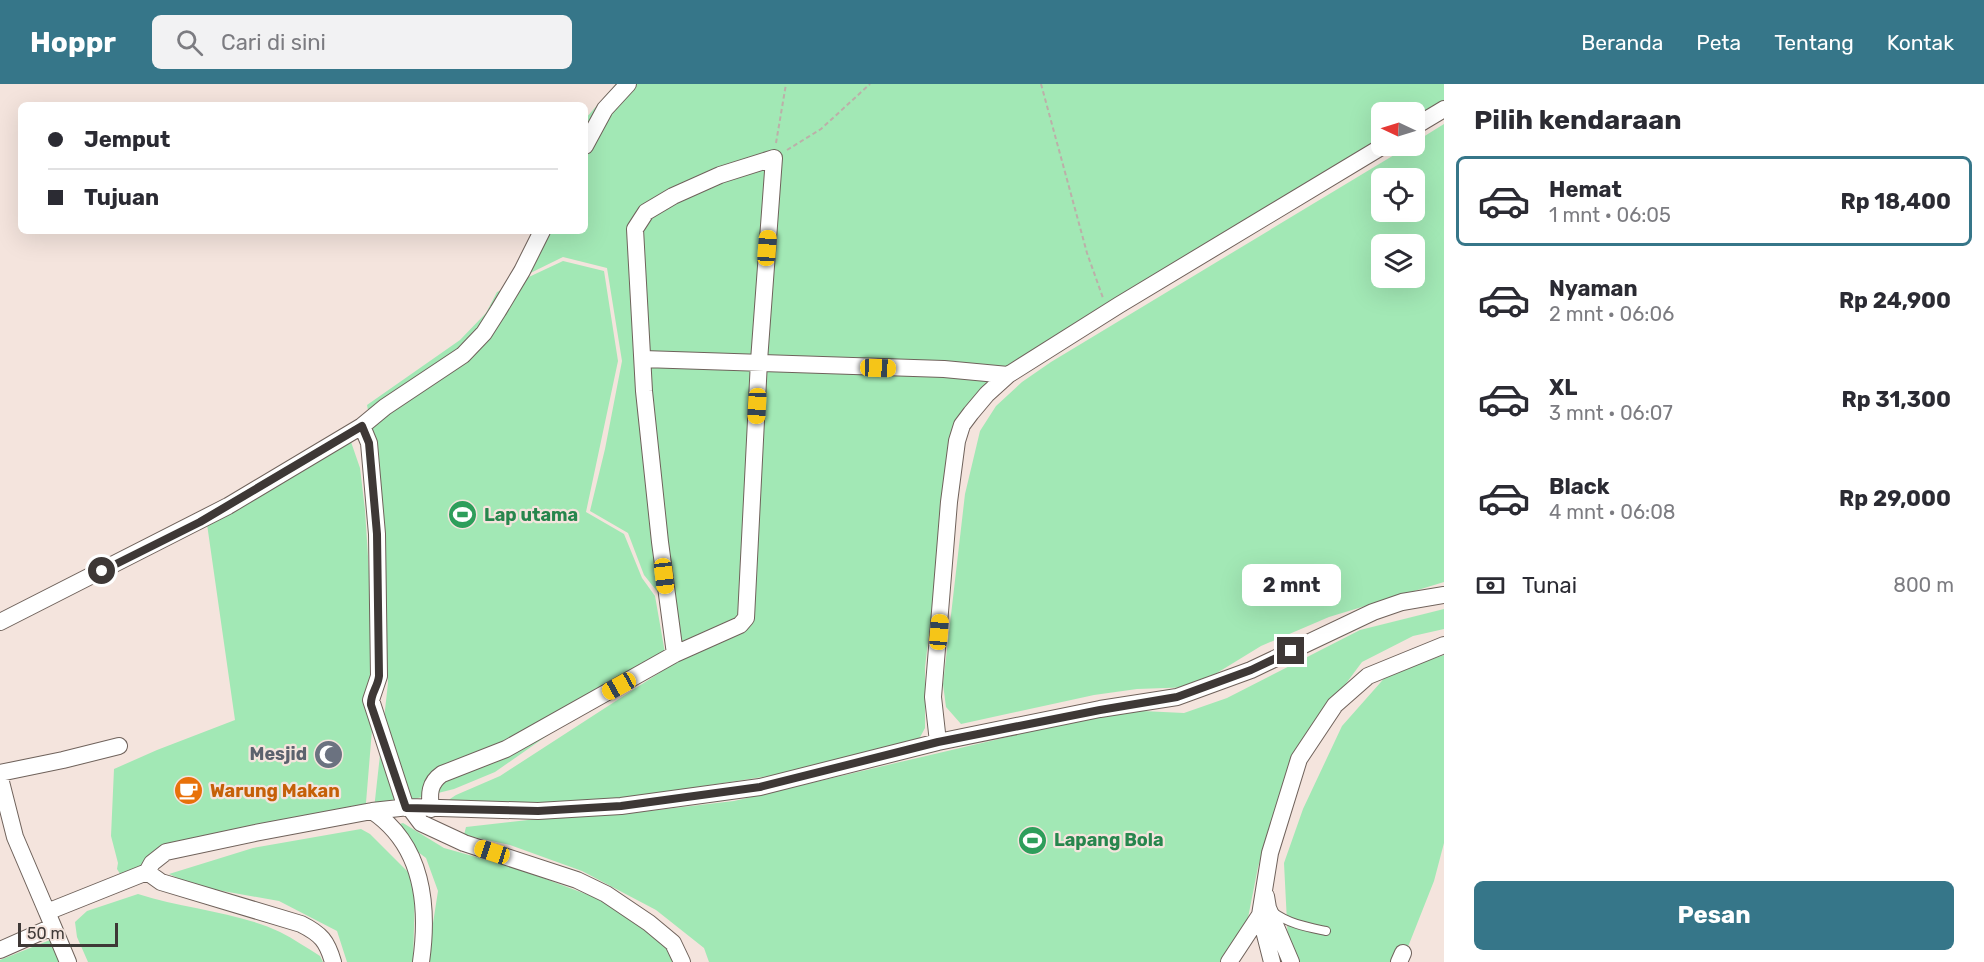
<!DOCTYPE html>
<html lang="id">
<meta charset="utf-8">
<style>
body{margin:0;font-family:Rubik,sans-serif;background:#f2f2f3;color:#2b2b33;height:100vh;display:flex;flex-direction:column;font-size:22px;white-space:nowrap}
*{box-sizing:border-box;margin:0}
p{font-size:20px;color:#7c7c81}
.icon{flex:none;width:33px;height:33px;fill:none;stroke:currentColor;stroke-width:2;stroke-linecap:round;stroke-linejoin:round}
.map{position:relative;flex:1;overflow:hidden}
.sheet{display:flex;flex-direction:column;background:#fff;width:540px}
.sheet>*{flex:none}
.banner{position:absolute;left:18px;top:18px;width:570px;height:132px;border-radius:9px;box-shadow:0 6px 24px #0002;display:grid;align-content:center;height:132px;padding:0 30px;background:#fff}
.needle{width:39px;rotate:274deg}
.tools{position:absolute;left:1371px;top:18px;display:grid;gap:12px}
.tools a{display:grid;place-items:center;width:54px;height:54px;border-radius:9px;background:#fff;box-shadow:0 6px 24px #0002;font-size:30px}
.scale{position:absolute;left:18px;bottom:15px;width:100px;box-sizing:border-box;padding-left:6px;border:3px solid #3e3836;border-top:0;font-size:16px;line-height:21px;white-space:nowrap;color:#3e3836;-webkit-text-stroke:4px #f4e4dd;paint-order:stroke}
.end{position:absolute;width:27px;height:27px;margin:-14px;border:8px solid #3e3836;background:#fff;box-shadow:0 0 0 3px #fff}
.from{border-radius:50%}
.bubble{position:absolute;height:42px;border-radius:9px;background:#fff;box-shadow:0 6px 24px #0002;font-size:20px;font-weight:700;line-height:42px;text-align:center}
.car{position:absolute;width:18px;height:36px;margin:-18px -9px;border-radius:8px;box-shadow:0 0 4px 2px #0007;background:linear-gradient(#f5c518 24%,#345 0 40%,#f5c518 0 76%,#345 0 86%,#f5c518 0)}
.banner b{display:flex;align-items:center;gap:21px;height:57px;font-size:22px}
.banner b+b{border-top:2px solid #e1e1e2}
.banner i{width:15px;height:15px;background:#2b2b33}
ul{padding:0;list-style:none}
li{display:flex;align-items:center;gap:18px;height:90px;margin:0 12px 9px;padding:0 18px;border:3px solid transparent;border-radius:9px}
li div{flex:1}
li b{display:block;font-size:22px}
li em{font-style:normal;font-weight:700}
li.active{border-color:#367689}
li>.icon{width:54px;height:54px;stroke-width:1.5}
h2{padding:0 30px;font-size:27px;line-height:72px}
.pay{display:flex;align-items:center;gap:15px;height:66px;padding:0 30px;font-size:22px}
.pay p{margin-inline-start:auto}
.primary-button{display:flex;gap:12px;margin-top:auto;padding:12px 30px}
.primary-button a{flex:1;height:69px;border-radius:9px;background:#367689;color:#fff;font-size:24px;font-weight:700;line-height:69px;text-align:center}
header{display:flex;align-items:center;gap:36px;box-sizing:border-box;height:84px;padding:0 30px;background:#367689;color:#fff}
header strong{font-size:28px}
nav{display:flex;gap:33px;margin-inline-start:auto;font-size:21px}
.search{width:420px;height:54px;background:#f2f2f3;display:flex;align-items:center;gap:15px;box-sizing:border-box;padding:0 21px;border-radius:9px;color:#7c7c81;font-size:22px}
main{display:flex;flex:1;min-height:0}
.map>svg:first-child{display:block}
.green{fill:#a2e8b5;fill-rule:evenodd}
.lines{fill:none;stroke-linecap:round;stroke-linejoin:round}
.lane-casing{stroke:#6f625b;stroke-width:10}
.street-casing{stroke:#6f625b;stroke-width:18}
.path{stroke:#bcafa9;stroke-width:2;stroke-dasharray:4.5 3;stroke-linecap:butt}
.lane{stroke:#fff;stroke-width:8}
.street{stroke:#fff;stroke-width:16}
.route{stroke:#3e3836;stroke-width:8}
.labels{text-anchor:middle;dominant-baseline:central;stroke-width:4.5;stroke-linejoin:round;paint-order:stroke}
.leisure-label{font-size:18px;font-weight:bold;fill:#27864d;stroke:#f4e4dd;text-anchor:start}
.worship-label{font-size:18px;font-weight:bold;fill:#5b616d;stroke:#f4e4dd;text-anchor:end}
.food-label{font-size:18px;font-weight:bold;fill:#c56008;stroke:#f4e4dd;text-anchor:start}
</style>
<header>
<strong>Hoppr</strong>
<div class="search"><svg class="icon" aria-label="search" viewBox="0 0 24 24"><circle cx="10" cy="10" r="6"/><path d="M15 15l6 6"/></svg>Cari di sini</div>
<nav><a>Beranda</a><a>Peta</a><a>Tentang</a><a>Kontak</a></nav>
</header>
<main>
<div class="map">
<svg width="1444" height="878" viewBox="0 0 1444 878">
<rect width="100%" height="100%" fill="#f4e4dd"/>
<path class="green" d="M 616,0 L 1444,0 L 1444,18 L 1415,36 L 1414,28 L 1382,28 L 1381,56 L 1013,279 L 962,349 L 936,492 L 925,583 L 925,644 L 918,657 L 782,690 L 607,717 L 447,726 L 444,719 L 456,711 L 500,692 L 673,580 L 660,511 L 644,491 L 628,449 L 590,427 L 605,365 L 622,277 L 607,184 L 563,173 L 504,202 L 535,147 L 585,147 L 585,35 Z
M 1444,40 L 1444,498 L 1329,533 L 1261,562 L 1194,603 L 1137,605 L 1094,611 L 961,640 L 946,623 L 943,600 L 965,410 L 980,347 L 996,322 L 1022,298 L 1051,278 L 1409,62 L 1414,62 L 1415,58 ZM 1382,94 L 1414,94 L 1414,128 L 1382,128 ZM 1382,160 L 1414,160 L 1414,194 L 1382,194 Z
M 563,177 L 604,187 L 618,277 L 586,428 L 624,450 L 642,494 L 655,512 L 665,569 L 495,688 L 454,705 L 374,725 L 388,599 L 377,372 L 367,321 L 460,256 L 486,229 L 497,208 Z
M 350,355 L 360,384 L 365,426 L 376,597 L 365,731 L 254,747 L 131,787 L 122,793 L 117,785 L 118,779 L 111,752 L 114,685 L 157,666 L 235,636 L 207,440 Z
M 1444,525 L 1444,545 L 1413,552 L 1362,578 L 1330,621 L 1299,671 L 1276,721 L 1258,783 L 1247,839 L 1225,878 L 709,878 L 704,864 L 656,826 L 582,787 L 510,761 L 464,751 L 466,743 L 528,736 L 623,730 L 734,717 L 1122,626 L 1184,629 L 1227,614 L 1360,546 Z
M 1444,571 L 1444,759 L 1434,797 L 1402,878 L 1289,878 L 1284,779 L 1303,725 L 1342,642 L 1388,590 Z
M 403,739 L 444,764 L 519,785 L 602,816 L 650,847 L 689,878 L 427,878 L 438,807 L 426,774 L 386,744 Z
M 361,745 L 370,750 L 413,793 L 415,807 L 413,878 L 347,878 L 337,847 L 279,817 L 195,802 L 169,790 L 253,764 Z
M 138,810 C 184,825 238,828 280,848 C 294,855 307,864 320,872 L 323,878 L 88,878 L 77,853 L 75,838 L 87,827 Z
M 50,856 L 67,878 L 0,878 L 0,876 Z"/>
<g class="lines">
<defs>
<path id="lane" d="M 1273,828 C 1289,840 1307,843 1326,847"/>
<path id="street" d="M 1414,43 L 1444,25
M 585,62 L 605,25 L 628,0
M 643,275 L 944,285 L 1008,291
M 362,342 L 369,359 L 377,450 L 379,592 L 371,616 L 406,724
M 0,538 L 228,422 L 362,342 L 385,323 L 463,271 L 484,249 L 498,227 L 522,187 L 542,147
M 938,658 L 933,613 L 949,418 L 957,357 L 962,341 L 971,329 L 987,310 L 1008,291 L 1119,221 L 1383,62
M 0,689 L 63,676 L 119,662
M 0,694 L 15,753 L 47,828
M 409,723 L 421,739 L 464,759 L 577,796 L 606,810 L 649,839 L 673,859 L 682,878
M 431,725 C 429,710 429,699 442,690 L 506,665 L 675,570 L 740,541 L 746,534 L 759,277 L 774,74 L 720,91 L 673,112 L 646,128 L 635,145 L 644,307 L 660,458 L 675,570
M 372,727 C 423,761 429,822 421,878
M 147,788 L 152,779 L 166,768 L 255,749 L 372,727 L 409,723 L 538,727 L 621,722 L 760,703 L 938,658 L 1100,625 L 1177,613 L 1251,586 L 1373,528 L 1402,518 L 1444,511
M 147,788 L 161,798 L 301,840 C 321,850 327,857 333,878
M 1266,812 L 1268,824 L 1291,878
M 1260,831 L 1272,878
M 0,866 L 52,843
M 68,878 L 47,828 L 147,788
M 1229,878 L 1260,831 L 1270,769 L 1299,675 L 1335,621 L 1368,592 L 1444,561
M 1399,878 L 1403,869"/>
</defs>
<use href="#lane" class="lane-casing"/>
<use href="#street" class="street-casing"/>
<path class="path" d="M 1041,0 L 1087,169 L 1103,214
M 776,59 L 786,0
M 787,66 L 821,45 L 870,0"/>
<use href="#lane" class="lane"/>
<use href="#street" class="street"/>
</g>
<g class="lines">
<path class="route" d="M 102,487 L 200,438 L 362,342 L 369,359 L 377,450 L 379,592 C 378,603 370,610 371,621 L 406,724 L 538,727 L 621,722 L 760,703 L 938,658 L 1100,626 L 1177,613 L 1251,586 L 1291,567"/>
</g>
<defs>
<symbol id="stadium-disc" viewBox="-11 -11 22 22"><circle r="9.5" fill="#2e9e5b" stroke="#f4e4dd"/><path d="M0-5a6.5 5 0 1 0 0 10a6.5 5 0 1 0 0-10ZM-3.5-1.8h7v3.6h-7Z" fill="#fff"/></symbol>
<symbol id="mosque-disc" viewBox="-11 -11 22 22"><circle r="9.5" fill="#6b7280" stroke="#f4e4dd"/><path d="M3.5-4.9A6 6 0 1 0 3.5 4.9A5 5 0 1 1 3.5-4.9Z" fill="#fff"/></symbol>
<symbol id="cafe-disc" viewBox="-11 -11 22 22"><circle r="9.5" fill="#e8710a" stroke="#f4e4dd"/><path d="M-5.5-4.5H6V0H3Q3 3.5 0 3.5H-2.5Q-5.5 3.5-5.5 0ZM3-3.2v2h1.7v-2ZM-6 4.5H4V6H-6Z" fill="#fff"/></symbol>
</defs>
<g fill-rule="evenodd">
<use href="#stadium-disc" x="446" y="414" width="33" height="33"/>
<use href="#mosque-disc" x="312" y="654" width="33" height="33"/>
<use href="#cafe-disc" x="172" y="690" width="33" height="33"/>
<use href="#stadium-disc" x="1016" y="740" width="33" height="33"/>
</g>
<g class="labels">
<g class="leisure-label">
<text x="484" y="431">Lap utama</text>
<text x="1054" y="756">Lapang Bola</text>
</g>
<g class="worship-label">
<text x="307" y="670">Mesjid</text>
</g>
<g class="food-label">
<text x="210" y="707">Warung Makan</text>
</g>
</g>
</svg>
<div class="tools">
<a><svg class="needle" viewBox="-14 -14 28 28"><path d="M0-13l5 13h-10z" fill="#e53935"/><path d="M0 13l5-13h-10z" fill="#7c7c81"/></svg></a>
<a><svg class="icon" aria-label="locate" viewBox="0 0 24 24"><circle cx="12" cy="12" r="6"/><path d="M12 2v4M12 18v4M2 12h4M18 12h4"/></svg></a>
<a><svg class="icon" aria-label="layers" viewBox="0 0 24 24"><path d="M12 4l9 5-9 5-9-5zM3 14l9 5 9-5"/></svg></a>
</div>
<div class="scale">50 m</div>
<i class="end from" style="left:102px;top:487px"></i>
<i class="end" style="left:1291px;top:567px"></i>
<div class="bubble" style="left:1242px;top:480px;width:99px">2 mnt</div>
<i class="car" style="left:767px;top:164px;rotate:4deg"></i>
<i class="car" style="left:878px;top:284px;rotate:92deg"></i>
<i class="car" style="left:757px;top:322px;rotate:183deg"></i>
<i class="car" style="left:664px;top:492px;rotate:173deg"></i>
<i class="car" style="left:939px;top:548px;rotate:5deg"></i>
<i class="car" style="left:619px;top:602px;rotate:241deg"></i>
<i class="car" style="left:492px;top:768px;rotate:288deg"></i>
<div class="banner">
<b><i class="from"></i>Jemput</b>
<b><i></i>Tujuan</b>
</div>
</div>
<section class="sheet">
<h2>Pilih kendaraan</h2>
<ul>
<li class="active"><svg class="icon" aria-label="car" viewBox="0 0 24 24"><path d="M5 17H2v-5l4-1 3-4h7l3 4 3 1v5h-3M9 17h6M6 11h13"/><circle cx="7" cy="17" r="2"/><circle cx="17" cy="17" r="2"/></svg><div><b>Hemat</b><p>1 mnt · 06:05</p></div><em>Rp 18,400</em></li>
<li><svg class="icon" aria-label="car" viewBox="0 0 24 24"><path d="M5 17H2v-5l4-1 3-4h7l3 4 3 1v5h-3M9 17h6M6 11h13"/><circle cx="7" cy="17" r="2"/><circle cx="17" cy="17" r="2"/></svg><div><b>Nyaman</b><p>2 mnt · 06:06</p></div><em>Rp 24,900</em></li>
<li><svg class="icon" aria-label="car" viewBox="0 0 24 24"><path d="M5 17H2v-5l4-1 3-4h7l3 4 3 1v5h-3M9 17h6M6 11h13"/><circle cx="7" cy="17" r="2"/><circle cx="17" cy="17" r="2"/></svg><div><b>XL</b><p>3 mnt · 06:07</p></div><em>Rp 31,300</em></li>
<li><svg class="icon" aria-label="car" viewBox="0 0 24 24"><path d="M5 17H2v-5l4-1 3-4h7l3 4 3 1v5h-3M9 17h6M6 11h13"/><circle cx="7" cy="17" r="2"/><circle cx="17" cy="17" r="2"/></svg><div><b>Black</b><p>4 mnt · 06:08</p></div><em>Rp 29,000</em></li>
</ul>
<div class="pay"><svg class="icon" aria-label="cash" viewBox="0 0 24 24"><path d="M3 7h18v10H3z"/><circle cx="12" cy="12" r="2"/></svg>Tunai<p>800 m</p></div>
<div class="primary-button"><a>Pesan</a></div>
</section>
</main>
